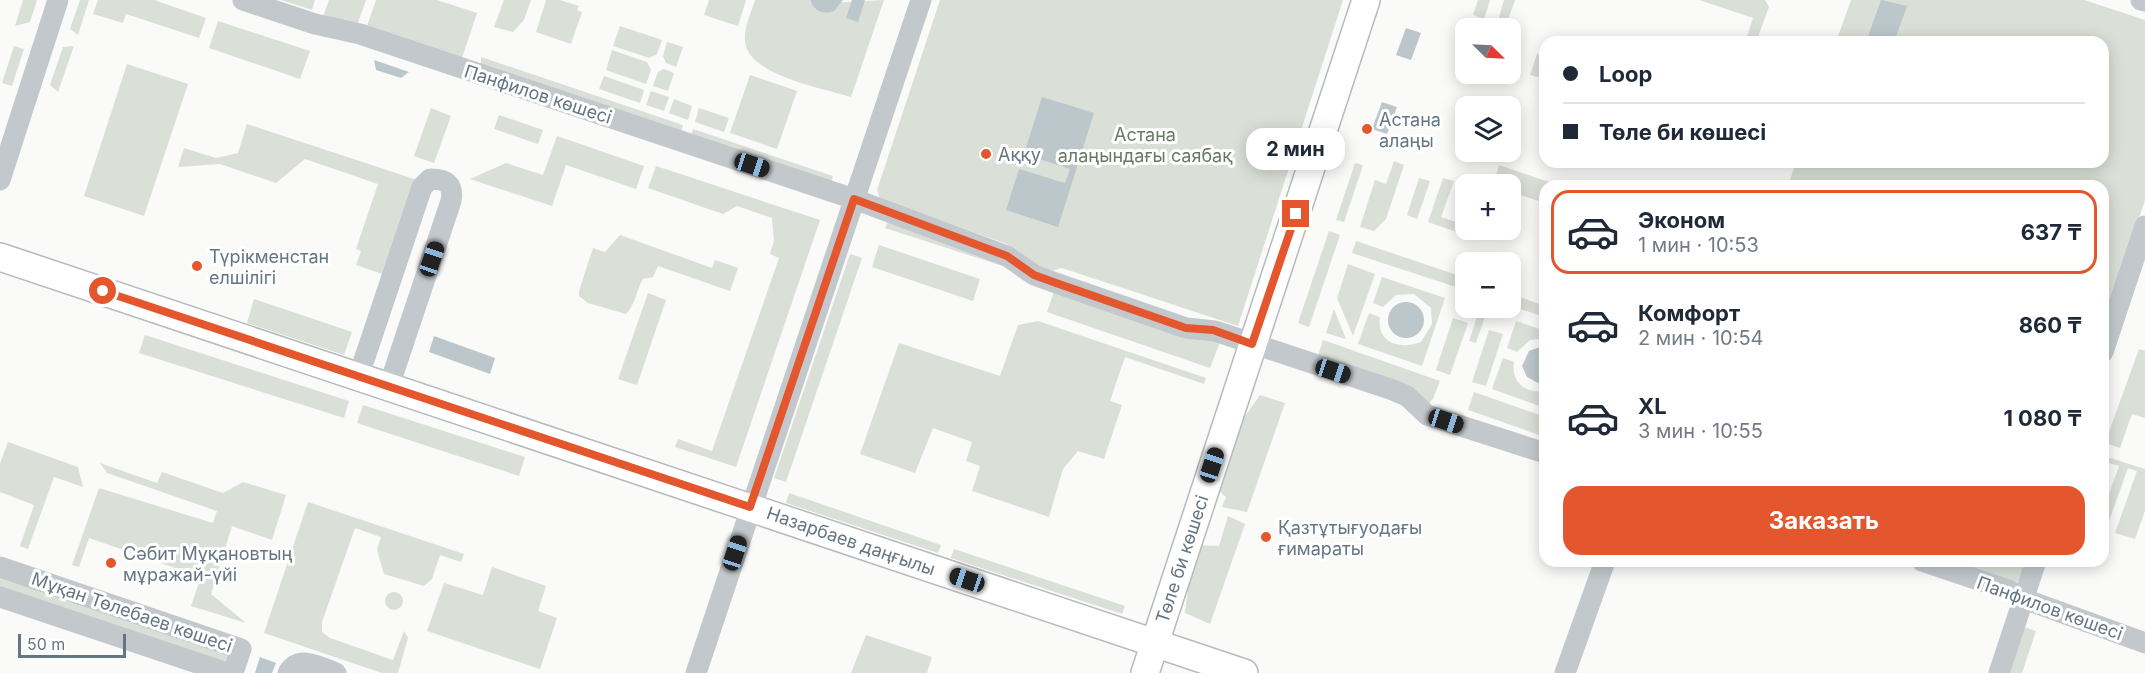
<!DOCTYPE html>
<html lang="ru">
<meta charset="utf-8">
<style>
body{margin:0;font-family:Inter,sans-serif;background:#f6f6f7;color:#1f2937;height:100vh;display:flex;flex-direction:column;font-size:22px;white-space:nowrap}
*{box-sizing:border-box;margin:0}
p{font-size:20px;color:#747a83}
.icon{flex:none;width:33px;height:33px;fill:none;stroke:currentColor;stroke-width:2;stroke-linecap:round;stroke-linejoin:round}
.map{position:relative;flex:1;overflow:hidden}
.details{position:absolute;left:1539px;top:180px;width:570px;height:387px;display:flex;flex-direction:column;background:#fff;border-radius:18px;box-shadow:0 3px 15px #0003}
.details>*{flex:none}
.hud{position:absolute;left:1539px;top:36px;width:570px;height:132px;border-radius:18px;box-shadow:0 3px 15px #0003;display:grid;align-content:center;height:132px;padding:0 24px;background:#fff}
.needle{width:39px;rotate:114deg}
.controls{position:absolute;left:1455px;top:18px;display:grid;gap:12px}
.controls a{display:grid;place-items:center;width:66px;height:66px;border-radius:12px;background:#fff;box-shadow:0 3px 15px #0003;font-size:30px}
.scale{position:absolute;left:18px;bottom:15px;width:108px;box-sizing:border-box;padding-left:6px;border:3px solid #657683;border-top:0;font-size:16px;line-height:21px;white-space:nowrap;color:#657683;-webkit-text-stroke:4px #fff;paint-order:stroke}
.end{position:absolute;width:27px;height:27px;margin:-14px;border:8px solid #e4572e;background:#fff;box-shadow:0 0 0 3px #fff}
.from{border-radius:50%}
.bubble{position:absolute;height:42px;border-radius:18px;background:#fff;box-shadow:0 3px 15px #0003;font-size:20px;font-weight:700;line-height:42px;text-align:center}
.car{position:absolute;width:18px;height:36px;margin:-18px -9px;border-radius:8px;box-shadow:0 0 4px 2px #0007;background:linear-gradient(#222 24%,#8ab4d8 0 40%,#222 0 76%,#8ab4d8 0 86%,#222 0)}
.hud b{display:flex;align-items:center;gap:21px;height:57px;font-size:22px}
.hud b+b{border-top:2px solid #e0e1e3}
.hud i{width:15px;height:15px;background:#1f2937}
ul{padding:10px 0 0;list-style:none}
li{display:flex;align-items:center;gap:18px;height:84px;margin:0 12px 9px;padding:0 12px;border:3px solid transparent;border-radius:18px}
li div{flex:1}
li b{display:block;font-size:22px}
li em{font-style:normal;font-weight:700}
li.selected{border-color:#e4572e}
li>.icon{width:54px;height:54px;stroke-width:1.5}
.primary-button{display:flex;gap:12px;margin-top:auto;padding:12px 24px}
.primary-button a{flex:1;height:69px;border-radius:18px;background:#e4572e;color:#fff;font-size:24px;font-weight:700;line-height:69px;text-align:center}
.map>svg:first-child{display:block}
.green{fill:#dadfd7}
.water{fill:#bbc7cb}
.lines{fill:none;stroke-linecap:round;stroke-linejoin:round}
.major-casing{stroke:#b5babe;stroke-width:30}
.minor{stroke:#c3c8cc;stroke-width:21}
.major{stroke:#fff;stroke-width:27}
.route{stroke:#e4572e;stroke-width:8}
.poi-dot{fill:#e4572e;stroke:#fff;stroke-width:2}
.labels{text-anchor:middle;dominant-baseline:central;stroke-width:6;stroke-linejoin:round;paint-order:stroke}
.street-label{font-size:18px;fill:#657683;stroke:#fff}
.poi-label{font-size:18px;fill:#657683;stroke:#fff;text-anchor:start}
.park-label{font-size:18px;fill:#687a64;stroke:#fff}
</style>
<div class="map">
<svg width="2145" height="673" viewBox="0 0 2145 673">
<rect width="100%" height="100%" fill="#fafaf8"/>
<path class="green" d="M 23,0 L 37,0 L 30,22 L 15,26 Z
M 80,0 L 89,0 L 78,35 L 70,29 Z
M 98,0 L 154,0 L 206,18 L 199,38 L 126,14 L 123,23 L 93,14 Z
M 281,0 L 315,0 L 312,10 Z
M 329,0 L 366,0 L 358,23 L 322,19 Z
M 376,0 L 437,0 L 477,13 L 462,58 L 367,26 Z
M 504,0 L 531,0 L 524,20 L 513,32 L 494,27 Z
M 546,0 L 560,0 L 579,6 L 577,10 L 582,12 L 571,44 L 536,32 Z
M 709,0 L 746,0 L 738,26 L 704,15 Z
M 755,0 L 810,0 L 811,4 L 884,0 L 851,97 C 823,88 747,75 745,41 C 744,27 751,13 755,0 Z
M 940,0 L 1343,0 L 1238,326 L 1062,268 L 1044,273 L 1031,269 L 1007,244 L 880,199 L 877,190 L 880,181 Z
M 1478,0 L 1490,0 L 1484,19 L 1473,15 Z
M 1504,0 L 1515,0 L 1505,28 L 1496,28 Z
M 1699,0 L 1765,0 L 1769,7 L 1756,42 L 1745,42 L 1753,18 Z
M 1851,0 L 2084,0 L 2145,20 L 2145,200 L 2103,325 L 2103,186 L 1788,186 L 1796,162 L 2103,162 L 2103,42 L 1836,42 Z
M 218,21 L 310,51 L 300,79 L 209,48 Z
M 620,26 L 662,40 L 657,54 L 649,58 L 613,46 Z
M 667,42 L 683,47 L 676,67 L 666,63 L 663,56 Z
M 14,46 L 24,49 L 12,86 L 2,83 Z
M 74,46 L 58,92 L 50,85 L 63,47 Z
M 612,50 L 647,62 L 651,70 L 646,84 L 606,70 Z
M 1537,54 L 1545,56 L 1545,79 L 1530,75 Z
M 481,57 L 683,125 L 680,135 L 481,69 Z
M 127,64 L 188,84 L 144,216 L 84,196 Z
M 664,69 L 674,73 L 668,91 L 653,86 L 658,72 Z
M 750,75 L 797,91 L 777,149 L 730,133 Z
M 604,76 L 644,90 L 640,103 L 599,89 Z
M 651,91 L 669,97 L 664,111 L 646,105 Z
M 674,99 L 692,106 L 688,120 L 669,113 Z
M 431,108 L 451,116 L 434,163 L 414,156 Z
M 699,108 L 729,118 L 724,132 L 695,122 Z
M 499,115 L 543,130 L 538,144 L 494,129 Z
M 247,124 L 417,180 L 385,275 L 356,265 L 361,251 L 356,249 L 378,184 L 305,159 L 276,183 L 220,164 L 178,167 L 184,148 L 216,158 L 238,153 Z
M 693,129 L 833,176 L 830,185 L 690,139 Z
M 557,136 L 644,166 L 636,189 L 566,165 L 552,206 L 470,179 L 506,163 L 543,175 Z
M 1394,161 L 1404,165 L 1386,219 L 1374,231 L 1360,227 L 1375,180 L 1386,184 Z
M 1355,163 L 1363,165 L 1344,222 L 1336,220 Z
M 1499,165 L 1552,183 L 1551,186 L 1545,186 L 1545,203 L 1511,192 L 1510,184 L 1493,184 Z
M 656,166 L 820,220 L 736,467 L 675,447 L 678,439 L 712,451 L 779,258 L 770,254 L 774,241 L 772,218 L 737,206 L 723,214 L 648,188 Z
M 1419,178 L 1430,181 L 1417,219 L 1407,215 Z
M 1443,178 L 1454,181 L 1441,217 L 1465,225 L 1466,230 L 1473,230 L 1471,237 L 1428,222 Z
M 889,220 L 1018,271 L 885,228 Z
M 1329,231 L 1340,235 L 1309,327 L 1298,323 Z
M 620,235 L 712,268 L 715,260 L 738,268 L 730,291 L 658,266 L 653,277 L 643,279 C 636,290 636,304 626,314 L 588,303 L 579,296 L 579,291 L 593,248 L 605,252 Z
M 1356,241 L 1463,277 L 1459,288 L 1352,253 Z
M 879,245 L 980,279 L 973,301 L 872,267 Z
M 850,254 L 862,258 L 786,482 L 774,478 Z
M 1348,264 L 1375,274 L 1353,336 L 1337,298 Z
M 1382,277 L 1445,298 L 1422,366 L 1358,344 L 1369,313 L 1380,317 C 1376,343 1400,350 1421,342 L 1432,324 L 1431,308 L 1414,294 L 1396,295 L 1383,307 L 1373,303 Z
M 1056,286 L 1221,339 L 1210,368 L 1047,312 Z
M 648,293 L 666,300 L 637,385 L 618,379 Z
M 1520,297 L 1545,306 L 1545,317 L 1517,308 Z
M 254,299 L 352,332 L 344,355 L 247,323 Z
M 1480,308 L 1487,311 L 1476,343 L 1469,341 Z
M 1334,309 L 1346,339 L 1326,333 Z
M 1453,318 L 1468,323 L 1450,375 L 1436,370 Z
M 1038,321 L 1206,378 L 1204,384 L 1125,357 L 1110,401 L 1122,405 L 1104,459 L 1078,451 L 1063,469 L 1049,517 L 972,491 L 980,466 L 966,461 L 972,442 L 933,428 L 915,473 L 860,454 L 899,343 L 1000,376 L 1018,325 Z
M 1516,321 L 1545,331 L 1545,338 L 1530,340 L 1517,352 L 1507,348 Z
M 1489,330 L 1503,334 L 1486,386 L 1472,382 Z
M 145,335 L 349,401 L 344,418 L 139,353 Z
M 1323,340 L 1440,381 L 1433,399 L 1428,404 L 1318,356 Z
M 2139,349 L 2145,351 L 2145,418 L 2132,414 L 2120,448 L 2105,443 Z
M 1503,358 L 1514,362 C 1511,382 1525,394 1545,391 L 1545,408 L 1492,389 Z
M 1474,392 L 1545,417 L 1545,437 L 1468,410 Z
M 1260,395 L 1285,403 L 1247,512 L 1222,507 L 1226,497 L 1214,487 L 1241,422 Z
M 363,405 L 525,457 L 519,476 L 357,423 Z
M 8,442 L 78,467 L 83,487 L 54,477 L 28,549 L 20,546 L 34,505 L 0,492 L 0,464 Z
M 2104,456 L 2145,469 L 2145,511 L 2135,539 L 2115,533 L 2137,471 L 2128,468 L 2105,532 L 2103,531 L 2103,511 L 2119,466 L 2109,463 L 2103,482 Z
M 100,463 L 157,483 L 162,472 L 223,493 L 243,482 L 286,495 L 272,540 L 232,526 L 211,594 L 246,623 L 191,606 L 201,577 L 89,538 L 79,567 L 72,565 L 99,488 L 213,523 L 217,511 L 107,473 Z
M 789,493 L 941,545 L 938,553 L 786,503 Z
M 308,502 L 464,554 L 461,562 L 440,555 L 432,579 L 424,586 L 384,574 L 377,550 L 381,537 L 355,528 L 322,622 L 322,632 L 330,638 L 393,660 L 404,631 L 408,638 L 398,673 L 382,673 L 264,633 Z
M 1228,516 L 1245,524 L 1210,624 L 1185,613 L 1193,545 L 1219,546 Z
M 954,549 L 1125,606 L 1122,614 L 951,558 Z
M 1940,561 L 2027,561 L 2021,578 L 2016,584 Z
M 0,567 L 235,647 L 225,672 L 0,597 Z
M 492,567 L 546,586 L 538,611 L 557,618 L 540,669 L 427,631 L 444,583 L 483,595 Z
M385 601a9 9 0 1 1 18 0a9 9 0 1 1-18 0Z
M 2015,624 L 2036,631 L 2022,673 L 2000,673 Z
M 866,635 L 932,657 L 927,673 L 851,673 Z"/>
<path class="water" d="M 810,0 L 843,0 L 834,11 C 823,15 814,11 810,0 Z
M 852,0 L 865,0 L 858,22 L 846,18 Z
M 1881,0 L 1907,6 L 1894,42 L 1866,42 Z
M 1406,28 L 1421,33 L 1411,60 L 1396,55 Z
M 374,60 L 409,72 L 401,78 L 376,70 Z
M 1042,97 L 1094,113 L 1058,227 L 1006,210 L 1019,169 L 1065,183 L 1070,169 L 1024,154 Z
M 1382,102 L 1397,107 L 1387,134 L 1372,129 Z
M1388 320a18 18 0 1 1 36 0a18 18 0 1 1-36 0Z
M 434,336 L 495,358 L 490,374 L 429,352 Z
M 1540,347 L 1545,348 L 1545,382 L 1538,383 L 1527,377 L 1522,366 L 1529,351 Z
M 260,657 L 276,663 L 272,673 L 255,673 Z"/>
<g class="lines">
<defs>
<path id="major" d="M 0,257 L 1244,673
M 1145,673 L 1366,0"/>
</defs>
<use href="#major" class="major-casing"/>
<path class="minor" d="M 243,0 L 315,24 L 360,34 L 854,199 L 1007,256 L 1034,275 L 1056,283 L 1186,328 L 1215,331 L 1393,390 L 1407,396 L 1427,415 L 1545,453
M 2141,0 L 2145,1
M 0,180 L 58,0
M 2103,352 L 2145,226
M 359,375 L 422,187 L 430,179 C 446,179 454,184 451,201 L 389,386
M 1922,561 L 2008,590 L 2024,599 L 2145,643
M 0,567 L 241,649 L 233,673
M 0,597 L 227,673
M 288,673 C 299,654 320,667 336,673
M 696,673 L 921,0
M 1565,673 L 1605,561
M 1999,673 L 2036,561"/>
<use href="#major" class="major"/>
</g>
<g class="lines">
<path class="route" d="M 103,291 L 750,507 L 854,199 L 1007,256 L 1034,275 L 1056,283 L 1186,328 L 1213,330 L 1252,344 L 1296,214"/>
</g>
<g class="poi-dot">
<circle cx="1367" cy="129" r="6"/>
<circle cx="986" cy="154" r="6"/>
<circle cx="197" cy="266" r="6"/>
<circle cx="1266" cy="537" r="6"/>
<circle cx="111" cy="563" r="6"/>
</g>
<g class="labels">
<g class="street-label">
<text transform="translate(538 94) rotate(18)">Панфилов көшесі</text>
<text transform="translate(851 541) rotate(19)">Назарбаев даңғылы</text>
<text transform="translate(1182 559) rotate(-72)">Төле би көшесі</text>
<text transform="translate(2050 608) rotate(20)">Панфилов көшесі</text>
<text transform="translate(132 612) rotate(19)">Мұқан Төлебаев көшесі</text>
</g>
<g class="poi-label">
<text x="1379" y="119">Астана<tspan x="1379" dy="21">алаңы</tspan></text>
<text x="998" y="154">Аққу</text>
<text x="209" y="256">Түрікменстан<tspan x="209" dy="21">елшілігі</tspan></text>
<text x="1278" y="527">Қазтұтығуодағы<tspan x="1278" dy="21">ғимараты</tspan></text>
<text x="123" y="553">Сәбит Мұқановтың<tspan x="123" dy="21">мұражай-үйі</tspan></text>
</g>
<g class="park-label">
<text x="1145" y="134">Астана<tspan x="1145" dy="21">алаңындағы саябақ</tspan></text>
</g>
</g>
</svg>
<div class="controls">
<a><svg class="needle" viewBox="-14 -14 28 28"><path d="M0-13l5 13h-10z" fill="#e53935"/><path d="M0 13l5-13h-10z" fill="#747a83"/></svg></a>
<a><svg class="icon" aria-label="layers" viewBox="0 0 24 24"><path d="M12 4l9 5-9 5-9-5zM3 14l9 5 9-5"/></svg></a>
<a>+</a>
<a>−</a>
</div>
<div class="scale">50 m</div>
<i class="end from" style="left:103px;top:291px"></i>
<i class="end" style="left:1296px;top:214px"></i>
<div class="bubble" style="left:1246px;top:128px;width:99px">2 мин</div>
<i class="car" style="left:752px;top:165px;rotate:108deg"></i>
<i class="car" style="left:432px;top:259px;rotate:19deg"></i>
<i class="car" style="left:1333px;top:371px;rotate:108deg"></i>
<i class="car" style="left:1446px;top:421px;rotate:108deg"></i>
<i class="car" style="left:1212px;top:465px;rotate:18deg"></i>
<i class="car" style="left:735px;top:553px;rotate:18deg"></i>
<i class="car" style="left:967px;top:580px;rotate:289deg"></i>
<div class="hud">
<b><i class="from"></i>Loop</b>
<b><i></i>Төле би көшесі</b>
</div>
<section class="details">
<ul>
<li class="selected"><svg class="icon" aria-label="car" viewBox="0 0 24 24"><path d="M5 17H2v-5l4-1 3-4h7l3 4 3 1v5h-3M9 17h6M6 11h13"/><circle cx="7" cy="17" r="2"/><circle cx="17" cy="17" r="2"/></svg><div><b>Эконом</b><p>1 мин · 10:53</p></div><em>637 ₸</em></li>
<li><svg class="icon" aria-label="car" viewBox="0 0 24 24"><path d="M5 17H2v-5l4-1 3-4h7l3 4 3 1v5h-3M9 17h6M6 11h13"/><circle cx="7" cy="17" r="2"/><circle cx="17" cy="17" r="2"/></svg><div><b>Комфорт</b><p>2 мин · 10:54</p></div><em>860 ₸</em></li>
<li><svg class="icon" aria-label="car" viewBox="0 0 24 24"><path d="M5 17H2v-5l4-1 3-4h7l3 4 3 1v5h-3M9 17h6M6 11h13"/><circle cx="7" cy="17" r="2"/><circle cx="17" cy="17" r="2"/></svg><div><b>XL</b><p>3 мин · 10:55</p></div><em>1 080 ₸</em></li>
</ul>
<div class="primary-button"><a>Заказать</a></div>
</section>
</div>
